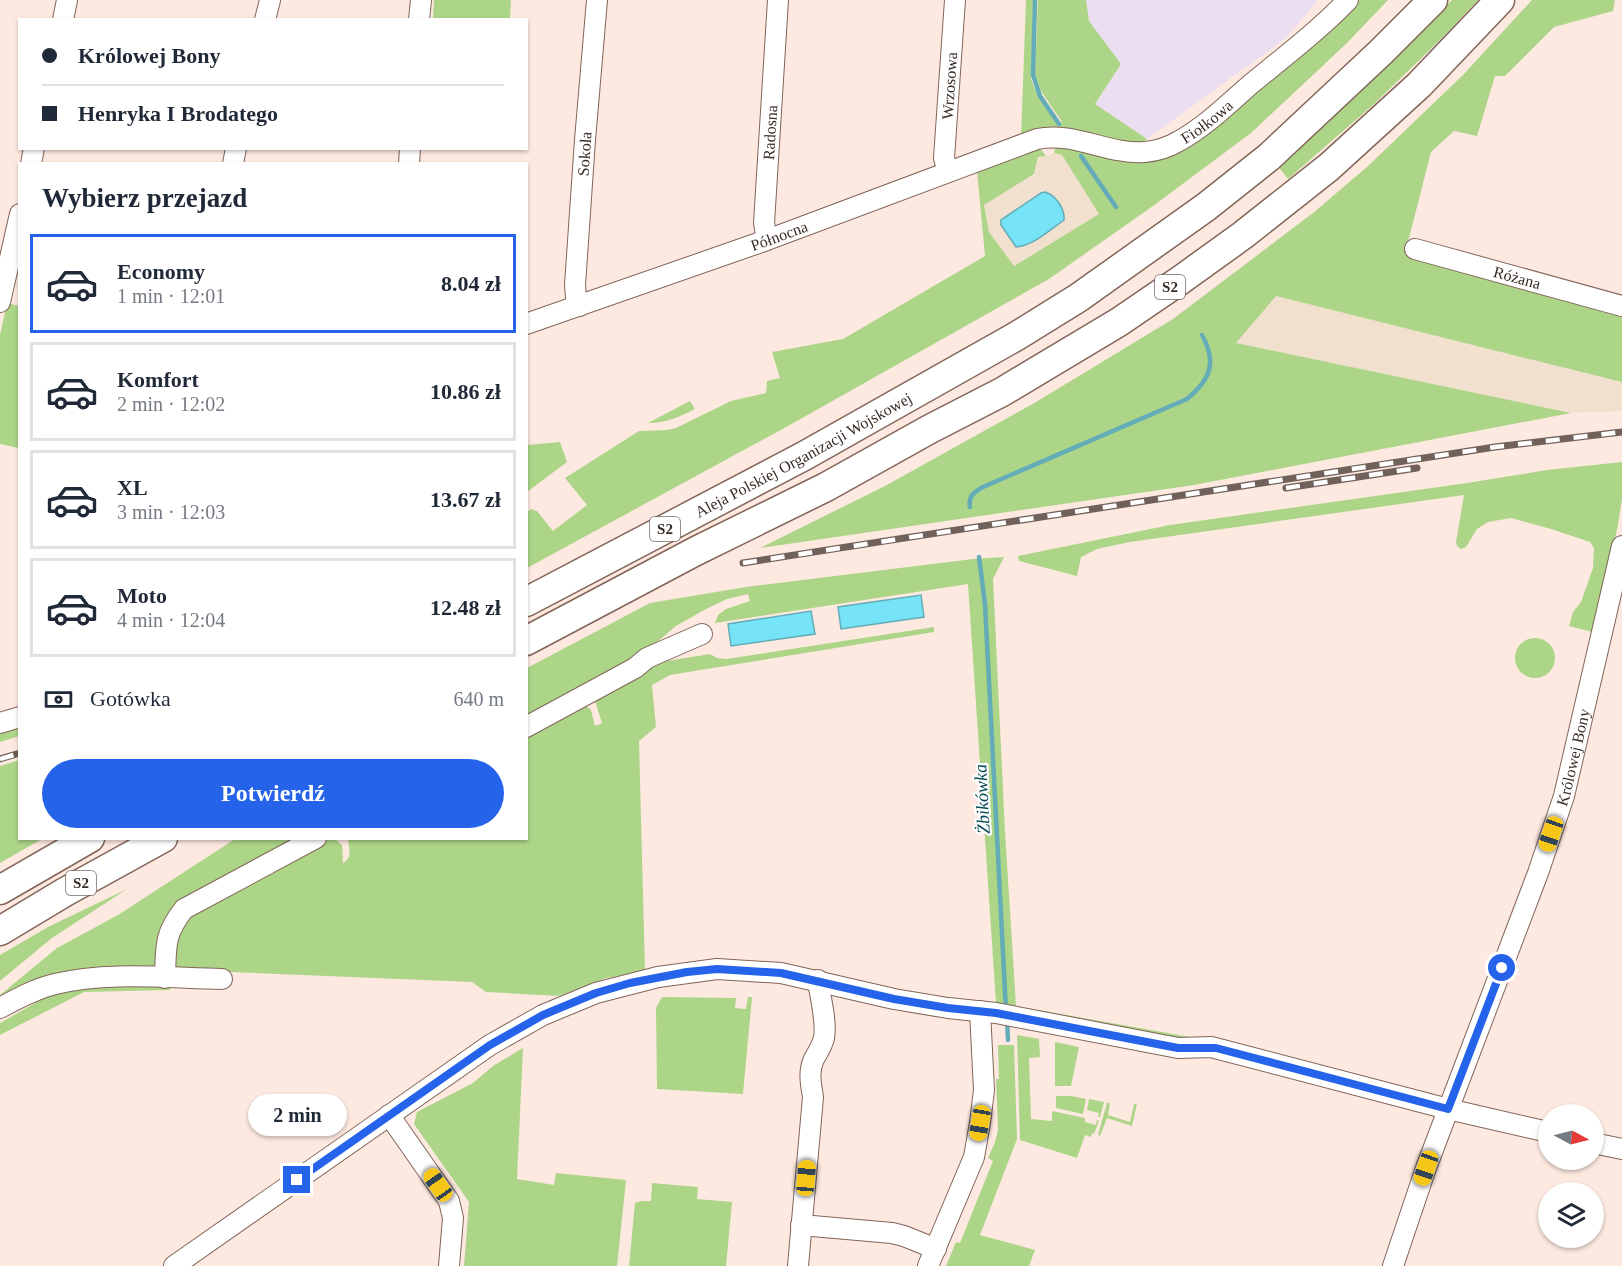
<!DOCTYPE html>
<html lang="pl">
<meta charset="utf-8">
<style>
body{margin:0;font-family:"Times New Roman",serif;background:#f6f6f7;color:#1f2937;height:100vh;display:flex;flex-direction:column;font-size:22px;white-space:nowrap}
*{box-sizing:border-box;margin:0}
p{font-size:20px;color:#747a83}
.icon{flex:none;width:33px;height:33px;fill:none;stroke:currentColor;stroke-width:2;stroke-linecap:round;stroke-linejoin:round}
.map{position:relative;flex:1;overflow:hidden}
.panel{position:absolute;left:18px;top:162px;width:510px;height:678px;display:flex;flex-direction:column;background:#fff;border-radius:0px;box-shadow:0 2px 4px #0004}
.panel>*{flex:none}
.guide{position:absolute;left:18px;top:18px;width:510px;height:132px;border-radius:0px;box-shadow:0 2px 4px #0004;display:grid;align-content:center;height:132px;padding:0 24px;background:#fff}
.needle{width:39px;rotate:97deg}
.controls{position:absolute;left:1538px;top:1104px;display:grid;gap:12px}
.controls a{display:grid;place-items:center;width:66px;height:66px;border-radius:50%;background:#fff;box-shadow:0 2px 4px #0004;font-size:30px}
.end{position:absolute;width:27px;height:27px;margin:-14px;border:8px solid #2563eb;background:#fff;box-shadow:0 0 0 3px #fff}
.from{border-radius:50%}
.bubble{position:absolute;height:42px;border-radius:21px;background:#fff;box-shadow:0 2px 4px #0004;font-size:20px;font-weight:800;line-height:42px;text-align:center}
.car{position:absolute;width:18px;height:36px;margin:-18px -9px;border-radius:8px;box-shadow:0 0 4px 2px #0007;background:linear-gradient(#f5c518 24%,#345 0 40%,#f5c518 0 76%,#345 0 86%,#f5c518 0)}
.guide b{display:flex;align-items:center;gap:21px;height:57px;font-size:22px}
.guide b+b{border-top:2px solid #e0e1e3}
.guide i{width:15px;height:15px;background:#1f2937}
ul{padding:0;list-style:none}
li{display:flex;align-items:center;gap:18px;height:99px;margin:0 12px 9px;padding:0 12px;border:3px solid #e0e1e3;border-radius:0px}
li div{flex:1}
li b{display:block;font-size:22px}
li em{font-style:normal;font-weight:800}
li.active{border-color:#2563eb}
li>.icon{width:54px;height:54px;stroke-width:1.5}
h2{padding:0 24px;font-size:27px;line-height:72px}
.pay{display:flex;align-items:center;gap:15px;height:66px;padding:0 24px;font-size:22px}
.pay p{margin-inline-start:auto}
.cta{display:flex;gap:12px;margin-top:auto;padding:12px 24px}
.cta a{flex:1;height:69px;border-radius:36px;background:#2563eb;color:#fff;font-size:24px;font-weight:800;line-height:69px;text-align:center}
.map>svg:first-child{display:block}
.commercial{fill:#ecdef1}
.industrial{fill:#f2e0cf}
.green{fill:#acd588}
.water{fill:#76e3f6;stroke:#63acb8;stroke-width:1.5}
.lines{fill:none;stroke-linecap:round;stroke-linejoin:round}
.stream{stroke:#63acb8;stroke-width:4.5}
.minor-casing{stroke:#826558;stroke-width:22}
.highway-casing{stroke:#826558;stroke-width:31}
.minor{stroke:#fff;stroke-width:20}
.highway{stroke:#fff;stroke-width:28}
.rail-casing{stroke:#70625b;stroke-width:7}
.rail{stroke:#fff;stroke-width:4.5;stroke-dasharray:14;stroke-linecap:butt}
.route{stroke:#2563eb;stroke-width:8}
.labels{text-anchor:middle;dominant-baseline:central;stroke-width:4.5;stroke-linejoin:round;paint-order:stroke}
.shield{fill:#fff;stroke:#746b67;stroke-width:1.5}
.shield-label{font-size:15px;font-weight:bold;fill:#382c26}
.street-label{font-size:16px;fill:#382c26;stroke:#fff}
.water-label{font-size:18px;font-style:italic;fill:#044a54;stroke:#fff}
</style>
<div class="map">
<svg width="1622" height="1266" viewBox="0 0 1622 1266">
<rect width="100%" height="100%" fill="#fde9e0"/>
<path class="commercial" d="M 1086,0 L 1318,0 L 1286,38 L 1147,139 L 1095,104 L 1121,64 L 1089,21 Z"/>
<path class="industrial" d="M 1054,153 L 1062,155 L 1099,214 L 1013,266 L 989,232 L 984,205 L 1034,175 L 1038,157 L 1046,156 Z
M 1275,296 L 1622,382 L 1622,411 L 1571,413 L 1236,343 Z"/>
<path class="green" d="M 434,0 L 511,0 L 510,19 L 433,19 Z
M 1026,0 L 1033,0 L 1031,79 L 1036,92 L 1057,124 L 1062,122 L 1041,91 L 1035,74 L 1038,0 L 1086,0 L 1089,21 L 1121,64 L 1095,104 L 1147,139 L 1139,145 L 1021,138 Z
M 1358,0 L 1388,0 L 1347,43 L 1251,133 L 1153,206 L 1049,279 L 788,426 L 527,568 L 526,513 L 531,509 L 537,511 L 553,531 L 587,505 L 565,478 L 639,431 L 667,430 L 676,428 L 731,401 L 766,393 L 767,381 L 780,378 L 772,352 L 843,339 L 985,256 L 977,171 L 1039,147 L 1046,156 L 1038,157 L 1034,174 L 984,205 L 989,232 L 1014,266 L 1099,214 L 1062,155 L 1054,153 L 1056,146 L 1153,161 L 1173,155 L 1232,111 L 1332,26 Z
M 1452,0 L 1478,0 L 1443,37 L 1374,104 L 1288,179 L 1277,165 L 1357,95 Z
M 1532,0 L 1615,0 L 1613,11 L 1554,27 L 1505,76 L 1495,76 L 1477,136 L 1454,131 L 1431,152 L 1408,242 L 1407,252 L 1622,313 L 1622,382 L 1276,296 L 1236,343 L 1571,413 L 1194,485 L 760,548 L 885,486 L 1036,402 L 1173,319 L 1313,213 L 1368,166 L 1463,75 Z
M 7,303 L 19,306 L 19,448 L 0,444 L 0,335 Z
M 690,401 L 695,409 C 679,417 666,423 648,423 Z
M 560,442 L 567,462 L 527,492 L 527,445 Z
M 1622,462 L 1622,499 L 1618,524 L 1596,633 L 1569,626 L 1573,612 L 1581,602 L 1593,568 L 1594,548 L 1590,542 L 1551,529 L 1511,518 L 1488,522 L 1477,529 L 1466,547 L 1461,549 L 1457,546 L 1456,542 L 1464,495 L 1130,542 L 1097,549 L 1081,557 L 1077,576 L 1019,561 L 1018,556 L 1170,525 L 1467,483 L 1547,470 Z
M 1004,557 L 993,579 L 1005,832 L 1016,1006 L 1207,1040 L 1179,1040 L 1016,1009 L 1015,1006 L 996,1003 L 968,584 L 715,623 L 718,615 L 726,609 L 750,601 L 748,594 L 727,599 L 706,609 L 676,626 L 626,668 L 527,721 L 527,668 L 650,603 L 746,587 L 973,559 Z
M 934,627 L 934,632 L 670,675 L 652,685 L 656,727 L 639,741 L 645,972 L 606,978 L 559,996 L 486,992 L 472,982 L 181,970 L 176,969 L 173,964 L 176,932 L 199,907 L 329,839 L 335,839 L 342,845 L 343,863 C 353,857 349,849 348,839 L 526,838 L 527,734 L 585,705 L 591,710 L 595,726 L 602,723 L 594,698 L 648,664 L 710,654 L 717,658 L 726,659 Z
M1515 658a20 20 0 1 1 40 0a20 20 0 1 1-40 0Z
M 19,722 L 19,736 L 0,742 L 0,729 Z
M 19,760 L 20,838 L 42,839 L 0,863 L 0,766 Z
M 235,839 L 304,839 L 189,900 L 157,962 L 153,967 L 0,1003 L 0,995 L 57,948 L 118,915 Z
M 127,889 L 52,938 L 0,981 L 0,955 L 48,927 Z
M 171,984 L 170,990 L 84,992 L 0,1035 L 0,1023 L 46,997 L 78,987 Z
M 662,997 L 736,998 L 735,1008 L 746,1009 L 748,997 L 752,997 L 743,1094 L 657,1089 L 656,1008 Z
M 1017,1035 L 1039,1039 L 1040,1057 L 1029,1058 L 1031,1119 L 1052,1121 L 1052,1111 L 1085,1118 L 1085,1122 L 1096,1125 L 1097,1120 L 1099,1121 L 1094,1134 L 1092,1133 L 1091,1137 L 1085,1135 L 1077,1158 L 1020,1140 Z
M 1055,1042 L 1079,1047 L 1071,1086 L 1055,1086 Z
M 998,1045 L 1014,1045 L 1017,1139 L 980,1235 L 1035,1250 L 1029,1266 L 946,1266 L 956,1242 L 960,1243 L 993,1161 L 988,1158 L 995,1142 L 998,1130 L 996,1079 L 999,1079 Z
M 523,1048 L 517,1179 L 554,1185 L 556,1173 L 626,1180 L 617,1266 L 464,1266 L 469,1202 L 414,1124 L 417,1112 L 473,1083 L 493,1066 Z
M 1056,1096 L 1071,1096 L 1086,1099 L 1083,1114 L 1056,1108 Z
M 1089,1099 L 1104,1102 L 1100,1117 L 1098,1117 L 1099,1113 L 1087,1110 Z
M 1107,1103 L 1110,1103 L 1108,1115 L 1130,1122 L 1134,1104 L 1137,1104 L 1132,1126 L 1107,1118 L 1100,1136 L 1098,1135 Z
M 652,1183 L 698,1187 L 697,1199 L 732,1202 L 726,1266 L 629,1266 L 635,1203 L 641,1201 L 651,1201 Z"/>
<path class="water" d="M 1045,192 C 1056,195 1065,209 1064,220 C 1051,229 1033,246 1016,247 L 1001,225 L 1001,220 L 1041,193 Z
M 921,595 L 924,617 L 841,629 L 838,607 Z
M 811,611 L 815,634 L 731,646 L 728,624 Z"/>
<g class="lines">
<path class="stream" d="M 1035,0 L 1033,75 L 1040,96 L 1059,124
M 1081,156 L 1116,207
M 970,507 C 968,496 974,492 983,487 L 1187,399 C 1211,379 1217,362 1202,335
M 979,557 L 985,604 L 1006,1011
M 1007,1019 L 1008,1040"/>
<defs>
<g id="minor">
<path d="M 63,20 L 67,0"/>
<path d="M 265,20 L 270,0"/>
<path d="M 419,20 L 421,0"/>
<path d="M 31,164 L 34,148"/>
<path d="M 233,164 L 236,148"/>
<path d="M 409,164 L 410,148"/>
<path id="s1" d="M 948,172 L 944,158 L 955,0"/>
<path id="s2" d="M 767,240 L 764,223 L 778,0"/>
<path id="s3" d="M 1415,249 L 1622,306"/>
<path d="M 0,302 L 20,214"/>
<path id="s4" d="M 579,306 L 576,297 L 575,285 L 585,140 L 597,0"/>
<path id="s5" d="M 526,324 L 767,240 L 1037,139 C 1074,131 1108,155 1145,152 C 1157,151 1169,147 1179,141 C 1206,126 1228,104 1251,84 C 1284,57 1318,31 1348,0"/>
<path d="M 0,723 L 20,717"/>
<path d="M 526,727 L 635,668 L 647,658 L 702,634"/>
<path d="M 165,978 C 166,947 164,934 184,909 L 316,838"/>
<path d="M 0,1008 C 18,998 35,989 55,984 C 107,971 169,978 222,979"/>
<path d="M 389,1115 L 449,1201 L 453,1218 L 449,1266"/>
<path d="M 1593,1143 L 1622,1149"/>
<path d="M 801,1225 L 892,1233 L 904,1236 L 936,1249"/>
<path d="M 174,1266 L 490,1045 L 543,1015 L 596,993 L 658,977 L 717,969 L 781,973 L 894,999 L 948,1008 L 996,1013 L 1178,1048 L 1211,1047 L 1448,1109 L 1548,1132"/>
<path d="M 798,1266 L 813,1097 C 811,1085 808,1071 814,1059 C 818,1052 822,1046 824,1038 C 827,1021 820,997 818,980"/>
<path d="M 928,1266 L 974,1157 L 980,1123 L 984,1090 L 980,1011"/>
<path id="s6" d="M 1393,1266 L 1426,1168 L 1538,873 L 1564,796 L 1622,546"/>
</g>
<g id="highway">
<path id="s7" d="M 526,602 L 804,456 L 1015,337 L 1078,298 L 1206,207 L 1269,157 L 1381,52 L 1433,0"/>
<path d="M 526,641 L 696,551 L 826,487 L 930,429 L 1002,392 L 1119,322 L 1182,279 L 1243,235 L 1329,167 L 1419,85 L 1500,0"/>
<path d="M 0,890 L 90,838"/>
<path d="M 0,931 L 65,892 L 163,838"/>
</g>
</defs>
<use href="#minor" class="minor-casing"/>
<use href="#highway" class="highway-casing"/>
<use href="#minor" class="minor"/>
<use href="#highway" class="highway"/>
<defs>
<path id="rail" d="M 1286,488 L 1417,468
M 743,563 L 1495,447 L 1622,432
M 0,759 L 20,753"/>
</defs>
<use href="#rail" class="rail-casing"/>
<use href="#rail" class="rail"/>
</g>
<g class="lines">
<path class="route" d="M 297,1180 L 490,1045 L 543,1015 L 596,993 L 630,983 L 687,972 L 717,969 L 781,973 L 894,999 L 948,1008 L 996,1013 L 1178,1048 L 1216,1048 L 1448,1109 L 1502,968"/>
</g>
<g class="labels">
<g class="shield">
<rect x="1155" y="275" width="30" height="24" rx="4.5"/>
<rect x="650" y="517" width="30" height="24" rx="4.5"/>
<rect x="66" y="871" width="30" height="24" rx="4.5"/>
</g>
<g class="shield-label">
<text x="1170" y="287">S2</text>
<text x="665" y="529">S2</text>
<text x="81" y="883">S2</text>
</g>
<g class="street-label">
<text stroke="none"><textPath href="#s1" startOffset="87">Wrzosowa</textPath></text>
<text stroke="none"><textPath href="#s5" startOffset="723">Fiołkowa</textPath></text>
<text stroke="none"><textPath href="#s2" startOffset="108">Radosna</textPath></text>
<text stroke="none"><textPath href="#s4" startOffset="153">Sokola</textPath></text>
<text stroke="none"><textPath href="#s5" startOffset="268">Północna</textPath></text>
<text stroke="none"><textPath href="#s3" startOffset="106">Różana</textPath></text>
<text stroke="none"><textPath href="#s7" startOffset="314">Aleja Polskiej Organizacji Wojskowej</textPath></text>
<text stroke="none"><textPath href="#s6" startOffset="540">Królowej Bony</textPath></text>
</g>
<g class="water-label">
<text transform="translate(982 799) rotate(-93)">Żbikówka</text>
</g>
</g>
</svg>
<div class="controls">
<a><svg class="needle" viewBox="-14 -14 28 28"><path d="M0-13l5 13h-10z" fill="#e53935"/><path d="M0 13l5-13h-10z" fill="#747a83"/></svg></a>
<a><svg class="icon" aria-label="layers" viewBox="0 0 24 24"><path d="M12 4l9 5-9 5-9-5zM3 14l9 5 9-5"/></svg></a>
</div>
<i class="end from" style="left:1502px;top:968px"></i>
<i class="end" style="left:297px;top:1180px"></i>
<div class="bubble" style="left:248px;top:1094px;width:99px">2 min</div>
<i class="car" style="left:1551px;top:834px;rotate:199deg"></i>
<i class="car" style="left:980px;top:1123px;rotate:190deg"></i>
<i class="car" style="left:1426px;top:1168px;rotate:199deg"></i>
<i class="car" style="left:806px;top:1178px;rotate:5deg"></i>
<i class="car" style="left:438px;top:1185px;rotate:325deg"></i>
<div class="guide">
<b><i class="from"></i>Królowej Bony</b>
<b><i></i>Henryka I Brodatego</b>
</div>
<section class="panel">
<h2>Wybierz przejazd</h2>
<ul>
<li class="active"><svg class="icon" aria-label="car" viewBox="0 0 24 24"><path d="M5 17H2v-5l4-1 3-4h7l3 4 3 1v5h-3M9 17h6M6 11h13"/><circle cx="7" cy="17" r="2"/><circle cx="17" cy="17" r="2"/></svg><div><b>Economy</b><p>1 min · 12:01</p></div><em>8.04 zł</em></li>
<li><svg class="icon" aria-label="car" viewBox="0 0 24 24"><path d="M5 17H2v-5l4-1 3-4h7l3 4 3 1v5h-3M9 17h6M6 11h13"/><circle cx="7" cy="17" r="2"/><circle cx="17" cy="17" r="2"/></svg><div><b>Komfort</b><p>2 min · 12:02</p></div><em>10.86 zł</em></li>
<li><svg class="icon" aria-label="car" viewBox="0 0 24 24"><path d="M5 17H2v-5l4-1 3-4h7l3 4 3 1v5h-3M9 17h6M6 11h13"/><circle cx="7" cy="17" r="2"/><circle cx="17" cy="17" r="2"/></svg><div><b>XL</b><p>3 min · 12:03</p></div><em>13.67 zł</em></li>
<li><svg class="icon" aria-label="car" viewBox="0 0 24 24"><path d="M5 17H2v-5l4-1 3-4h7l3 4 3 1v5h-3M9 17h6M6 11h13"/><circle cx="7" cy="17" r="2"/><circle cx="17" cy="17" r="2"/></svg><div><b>Moto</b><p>4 min · 12:04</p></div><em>12.48 zł</em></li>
</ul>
<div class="pay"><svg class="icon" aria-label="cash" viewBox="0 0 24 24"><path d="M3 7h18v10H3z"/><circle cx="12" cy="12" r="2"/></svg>Gotówka<p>640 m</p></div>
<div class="cta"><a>Potwierdź</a></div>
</section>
</div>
